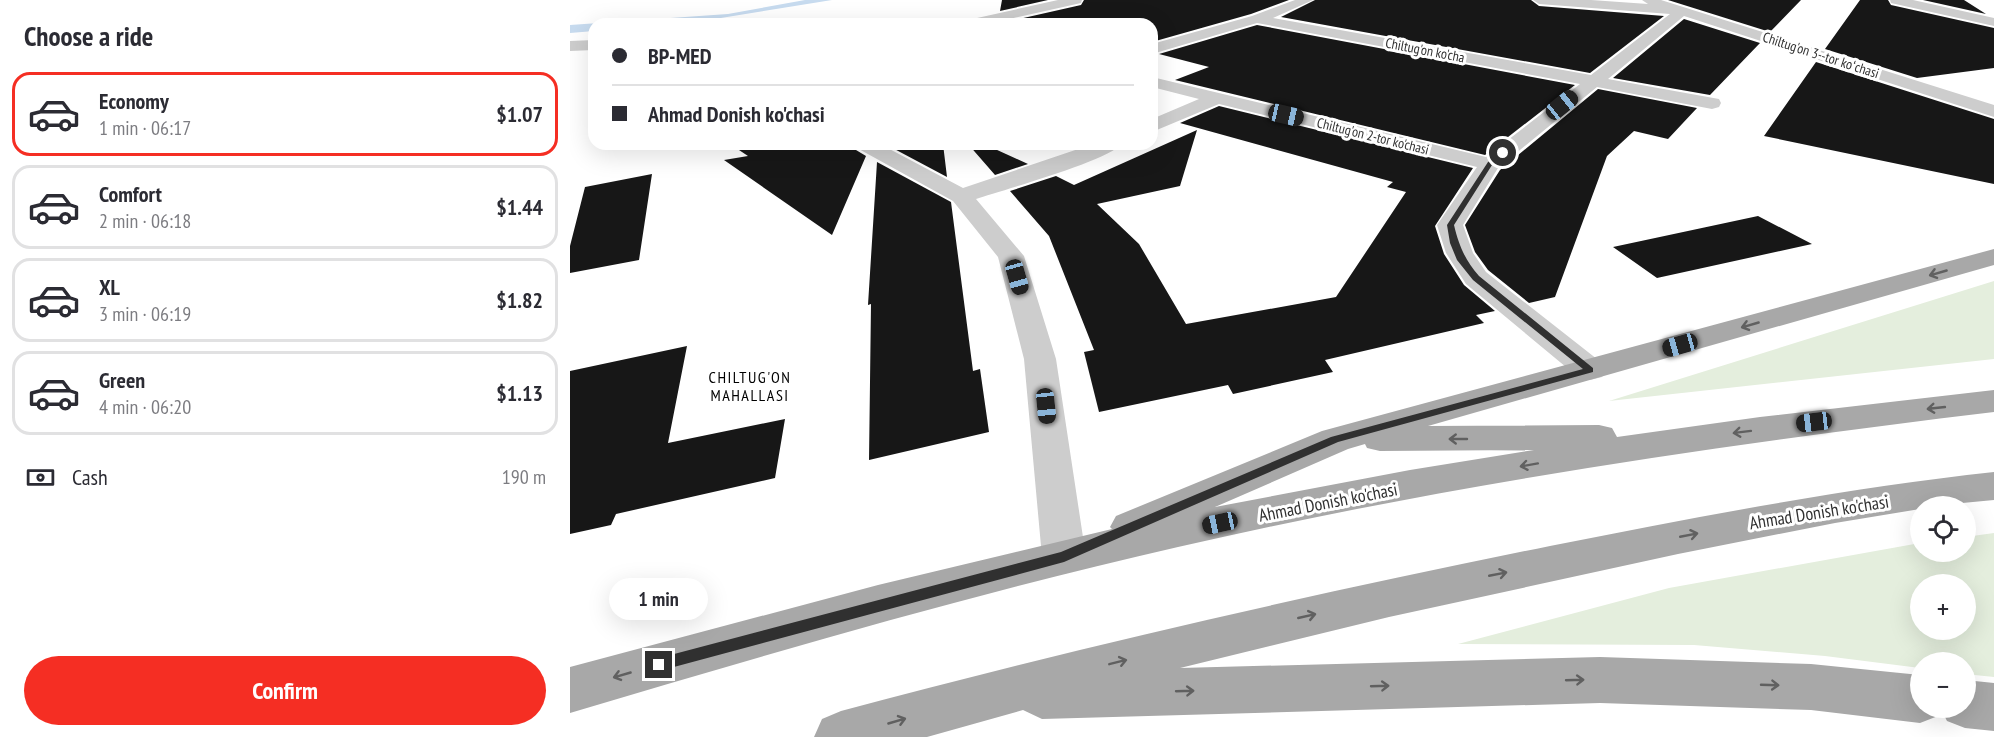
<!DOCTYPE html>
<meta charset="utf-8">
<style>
body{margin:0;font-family:"PT Sans Narrow",sans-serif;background:#f7f7f7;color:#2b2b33;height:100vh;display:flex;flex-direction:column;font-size:22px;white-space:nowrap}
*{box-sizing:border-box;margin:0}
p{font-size:20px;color:#7c7c81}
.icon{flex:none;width:33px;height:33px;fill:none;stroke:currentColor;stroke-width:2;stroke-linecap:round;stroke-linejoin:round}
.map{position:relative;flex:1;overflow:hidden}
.sheet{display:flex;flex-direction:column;background:#fff;width:570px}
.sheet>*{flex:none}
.top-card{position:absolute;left:18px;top:18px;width:570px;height:132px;border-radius:18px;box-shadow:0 6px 24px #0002;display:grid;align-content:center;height:132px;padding:0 24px;background:#fff}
.controls{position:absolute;left:1340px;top:496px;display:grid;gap:12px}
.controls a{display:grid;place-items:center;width:66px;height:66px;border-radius:50%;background:#fff;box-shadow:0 6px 24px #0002;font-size:30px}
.end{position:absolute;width:27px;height:27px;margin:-14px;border:8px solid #303030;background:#fff;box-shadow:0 0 0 3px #fff}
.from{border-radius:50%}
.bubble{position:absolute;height:42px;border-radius:21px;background:#fff;box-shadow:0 6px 24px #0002;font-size:20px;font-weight:700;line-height:42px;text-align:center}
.car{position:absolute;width:18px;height:36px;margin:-18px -9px;border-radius:8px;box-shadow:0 0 4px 2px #0007;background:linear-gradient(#222 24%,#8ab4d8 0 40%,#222 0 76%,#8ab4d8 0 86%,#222 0)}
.top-card b{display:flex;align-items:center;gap:21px;height:57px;font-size:22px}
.top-card b+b{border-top:2px solid #e1e1e2}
.top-card i{width:15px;height:15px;background:#2b2b33}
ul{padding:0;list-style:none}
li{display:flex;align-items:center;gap:18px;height:84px;margin:0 12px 9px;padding:0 12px;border:3px solid #e1e1e2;border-radius:18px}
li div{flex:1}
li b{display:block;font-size:22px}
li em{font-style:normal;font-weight:700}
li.active{border-color:#f52e23}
li>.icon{width:54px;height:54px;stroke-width:1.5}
h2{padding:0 24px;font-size:27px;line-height:72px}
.pay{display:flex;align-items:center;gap:15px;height:66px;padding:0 24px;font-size:22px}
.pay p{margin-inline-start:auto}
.button{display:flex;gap:12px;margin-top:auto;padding:12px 24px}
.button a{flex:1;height:69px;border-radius:36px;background:#f52e23;color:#fff;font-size:24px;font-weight:700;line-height:69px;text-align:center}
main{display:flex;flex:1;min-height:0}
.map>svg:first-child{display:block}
.green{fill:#e4eedd;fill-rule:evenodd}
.water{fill:#c7dbef}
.building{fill:#171717}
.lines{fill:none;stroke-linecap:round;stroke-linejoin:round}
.street{fill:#cdcdcd;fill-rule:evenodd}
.primary{fill:#a8a8a8;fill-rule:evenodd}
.oneway{stroke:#606060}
.route{fill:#303030}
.labels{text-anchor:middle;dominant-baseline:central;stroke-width:6;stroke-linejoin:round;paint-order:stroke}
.far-street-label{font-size:14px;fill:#303030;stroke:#fff}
.neighbourhood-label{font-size:16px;letter-spacing:1.5px;fill:#000;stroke:#fff}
.near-street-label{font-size:18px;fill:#303030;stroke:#fff}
</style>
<main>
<section class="sheet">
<h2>Choose a ride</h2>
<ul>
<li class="active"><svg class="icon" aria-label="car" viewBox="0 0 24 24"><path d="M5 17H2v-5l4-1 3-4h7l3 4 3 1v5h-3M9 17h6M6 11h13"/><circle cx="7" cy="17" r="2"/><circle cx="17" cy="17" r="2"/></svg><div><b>Economy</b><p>1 min · 06:17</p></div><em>$1.07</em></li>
<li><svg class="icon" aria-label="car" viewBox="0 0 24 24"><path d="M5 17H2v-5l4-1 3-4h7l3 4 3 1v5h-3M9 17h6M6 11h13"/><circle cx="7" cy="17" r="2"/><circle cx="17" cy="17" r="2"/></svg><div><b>Comfort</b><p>2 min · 06:18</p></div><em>$1.44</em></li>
<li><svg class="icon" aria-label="car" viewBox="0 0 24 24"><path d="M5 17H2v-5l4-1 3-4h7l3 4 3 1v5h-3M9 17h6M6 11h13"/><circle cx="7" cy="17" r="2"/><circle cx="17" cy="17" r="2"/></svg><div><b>XL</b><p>3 min · 06:19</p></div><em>$1.82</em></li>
<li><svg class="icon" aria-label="car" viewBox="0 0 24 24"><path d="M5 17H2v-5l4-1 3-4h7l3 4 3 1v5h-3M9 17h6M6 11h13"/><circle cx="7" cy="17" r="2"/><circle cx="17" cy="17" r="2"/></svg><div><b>Green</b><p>4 min · 06:20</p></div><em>$1.13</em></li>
</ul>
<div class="pay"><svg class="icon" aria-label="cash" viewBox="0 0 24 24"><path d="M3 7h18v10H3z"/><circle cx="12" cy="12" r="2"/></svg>Cash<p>190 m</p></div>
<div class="button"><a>Confirm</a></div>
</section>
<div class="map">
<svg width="1424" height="737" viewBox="0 0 1424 737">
<rect width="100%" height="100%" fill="#fff"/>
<path class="green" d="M 1424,281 L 1424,359 L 1039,401 Z
M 1424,533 L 1424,677 L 1395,674 L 1395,663 L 1350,663 L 1350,668 L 1255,656 L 1124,645 L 888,644 L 1099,588 L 1350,543 L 1350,552 L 1395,552 L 1395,537 ZM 1350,585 L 1395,585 L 1395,630 L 1350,630 Z"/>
<path class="water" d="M 235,0 L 262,0 L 120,23 L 24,24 L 24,31 L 0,33 L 0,25 L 158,14 Z"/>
<path class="building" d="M 432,0 L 478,0 L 430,11 Z
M 514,0 L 719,0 L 681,14 L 582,42 L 582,24 L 468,24 L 449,19 L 511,5 Z
M 745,0 L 961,0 L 969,6 L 1094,16 L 1020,73 L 711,17 Z
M 1098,0 L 1231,0 L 1200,32 Z
M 1290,0 L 1318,0 L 1321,5 L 1424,28 L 1424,68 L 1347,78 L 1255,49 Z
M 1353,0 L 1394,0 L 1416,14 Z
M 1114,19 L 1190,43 L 1140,95 L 1043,78 Z
M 687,25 L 1005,85 L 915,155 L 605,80 L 639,67 L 589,54 Z
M 1246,62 L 1424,119 L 1424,184 L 1194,136 Z
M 1028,89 L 1127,108 L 1098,139 L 1064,131 L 1037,156 L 985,297 L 959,303 L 918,270 L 905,252 L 895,225 L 930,170 Z
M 649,106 L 903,168 L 865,226 L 874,254 L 894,285 L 925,311 L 906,315 L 914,323 L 755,360 L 763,372 L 663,394 L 658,385 L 529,412 L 514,352 L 524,350 L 479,236 L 440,191 L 486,176 L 504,185 L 627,130 L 610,186 L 527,204 L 569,244 L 616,324 L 766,297 L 836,192 L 817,187 L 823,182 L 610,123 Z
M 160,144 L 282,144 L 286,150 L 296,156 L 262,235 L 154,160 L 178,156 Z
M 315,144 L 373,144 L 377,177 Z
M 398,144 L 414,144 L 458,164 L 425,175 Z
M 307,162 L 381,202 L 403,371 L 410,369 L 419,432 L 299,460 L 301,304 L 298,305 Z
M 82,174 L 69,260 L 0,273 L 0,246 L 15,187 Z
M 1188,216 L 1242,244 L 1087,278 L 1043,247 Z
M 117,346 L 98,443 L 215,419 L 205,478 L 46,514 L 41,525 L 0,534 L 0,371 Z"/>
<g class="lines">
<path class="street" d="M 488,0 L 512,0 L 511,3 L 417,24 L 391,24 L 398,20 Z
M 725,0 L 743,0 L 703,18 L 1021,75 L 1100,14 L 969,4 L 963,0 L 1021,0 L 1078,4 L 1072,0 L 1091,0 L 1424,105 L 1424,117 L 1114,16 L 1038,79 L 1149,99 L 1151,103 L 1149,107 L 1142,109 L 1027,87 L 928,168 L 893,225 L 903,253 L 916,272 L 1032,363 L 1037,370 L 1032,377 L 1020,380 L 1008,377 L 896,284 L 876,253 L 867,225 L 907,167 L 649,104 L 582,132 L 582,119 L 629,99 L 582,87 L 582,77 L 916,157 L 1010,84 L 687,23 L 582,54 L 582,44 L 682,16 Z
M 1320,0 L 1343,0 L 1424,18 L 1424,26 L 1321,3 Z
M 24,40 L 24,50 L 0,51 L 0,41 Z
M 284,144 L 310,144 L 393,188 L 523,144 L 551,144 C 541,160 430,191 406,199 L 454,256 L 486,359 L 516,557 L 509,569 L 494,574 L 479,569 L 472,557 L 454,359 L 428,257 L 383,201 L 287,148 Z"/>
<path class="primary" d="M 1424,249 L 1424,265 L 858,426 L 1029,425 L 1042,428 L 1047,437 L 1190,417 L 1424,390 L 1424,412 C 1150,445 877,485 608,547 C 403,594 201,653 0,713 L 0,667 L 308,585 L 542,529 L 540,527 L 546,516 L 752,431 ZM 795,444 L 797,448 L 810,451 L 964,450 L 840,470 L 645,507 L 778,449 Z
M 1424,472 L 1424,500 L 1350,507 L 1350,509 L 1265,523 L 1108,554 L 819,617 L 610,668 L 1030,657 L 1241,664 L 1350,675 L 1350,708 L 1395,708 L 1395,680 L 1424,683 L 1424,731 L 1395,728 L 1377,721 L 1371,709 L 1368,716 L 1350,723 L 1241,710 L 1030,703 L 472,719 L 453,710 L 357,737 L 244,737 L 252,719 L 271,711 C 506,648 742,594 980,546 C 1128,517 1275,488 1424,472 Z"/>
</g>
<defs><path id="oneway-shaft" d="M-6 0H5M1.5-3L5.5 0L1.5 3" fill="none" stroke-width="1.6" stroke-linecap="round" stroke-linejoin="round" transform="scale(1.5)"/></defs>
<g class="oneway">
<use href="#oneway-shaft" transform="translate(1368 273) rotate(164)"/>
<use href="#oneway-shaft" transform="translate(1180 325) rotate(164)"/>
<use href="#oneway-shaft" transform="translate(1366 408) rotate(174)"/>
<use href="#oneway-shaft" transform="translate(1172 432) rotate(173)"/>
<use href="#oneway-shaft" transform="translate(888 439) rotate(180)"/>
<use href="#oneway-shaft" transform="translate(959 465) rotate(170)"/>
<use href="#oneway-shaft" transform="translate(1119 535) rotate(-11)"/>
<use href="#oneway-shaft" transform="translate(928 574) rotate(-11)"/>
<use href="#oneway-shaft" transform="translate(737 616) rotate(-13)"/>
<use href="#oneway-shaft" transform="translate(548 662) rotate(-14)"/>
<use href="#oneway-shaft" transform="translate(52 675) rotate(164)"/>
<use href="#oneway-shaft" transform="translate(1005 680) rotate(-2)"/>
<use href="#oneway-shaft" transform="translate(1200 685) rotate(2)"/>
<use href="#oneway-shaft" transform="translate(810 686) rotate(-2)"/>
<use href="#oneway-shaft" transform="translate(615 691) rotate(-2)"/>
<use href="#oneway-shaft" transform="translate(327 721) rotate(-16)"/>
</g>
<path class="route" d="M 933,151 L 936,153 L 922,165 L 884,225 C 889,246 895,260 909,276 L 1023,368 L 1023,372 L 768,442 L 494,562 L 89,671 L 84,669 L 82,665 L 84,660 L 89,658 L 491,552 L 761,437 L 1013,369 L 903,280 L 887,260 L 880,243 L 877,225 L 918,162 Z"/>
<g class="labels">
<g class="far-street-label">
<text transform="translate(855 50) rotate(11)">Chiltug'on ko'cha</text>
<text transform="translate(1251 55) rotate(18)">Chiltug'on 3--tor koʻchasi</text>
<text transform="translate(803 136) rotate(14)">Chiltug'on 2-tor ko'chasi</text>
</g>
<g class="neighbourhood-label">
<text x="180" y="377">CHILTUG'ON<tspan x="180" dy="18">MAHALLASI</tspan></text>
</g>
<g class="near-street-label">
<text transform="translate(758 502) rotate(-11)">Ahmad Donish ko'chasi</text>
<text transform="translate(1249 512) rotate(-9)">Ahmad Donish ko'chasi</text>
</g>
</g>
</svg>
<div class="controls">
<a><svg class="icon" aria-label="locate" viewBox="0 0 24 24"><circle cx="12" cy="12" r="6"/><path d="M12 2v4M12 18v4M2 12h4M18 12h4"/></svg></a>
<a>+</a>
<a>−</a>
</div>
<i class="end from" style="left:933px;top:153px"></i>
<i class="end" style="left:89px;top:665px"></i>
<div class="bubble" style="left:39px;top:578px;width:99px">1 min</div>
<i class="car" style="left:992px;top:105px;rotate:51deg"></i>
<i class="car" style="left:716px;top:115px;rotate:103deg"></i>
<i class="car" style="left:447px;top:277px;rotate:164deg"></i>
<i class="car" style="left:1110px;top:345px;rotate:254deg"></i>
<i class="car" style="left:476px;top:406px;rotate:174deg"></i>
<i class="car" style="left:1244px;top:422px;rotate:263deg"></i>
<i class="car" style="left:650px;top:523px;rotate:258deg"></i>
<div class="top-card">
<b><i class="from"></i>BP-MED</b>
<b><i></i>Ahmad Donish ko'chasi</b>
</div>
</div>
</main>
